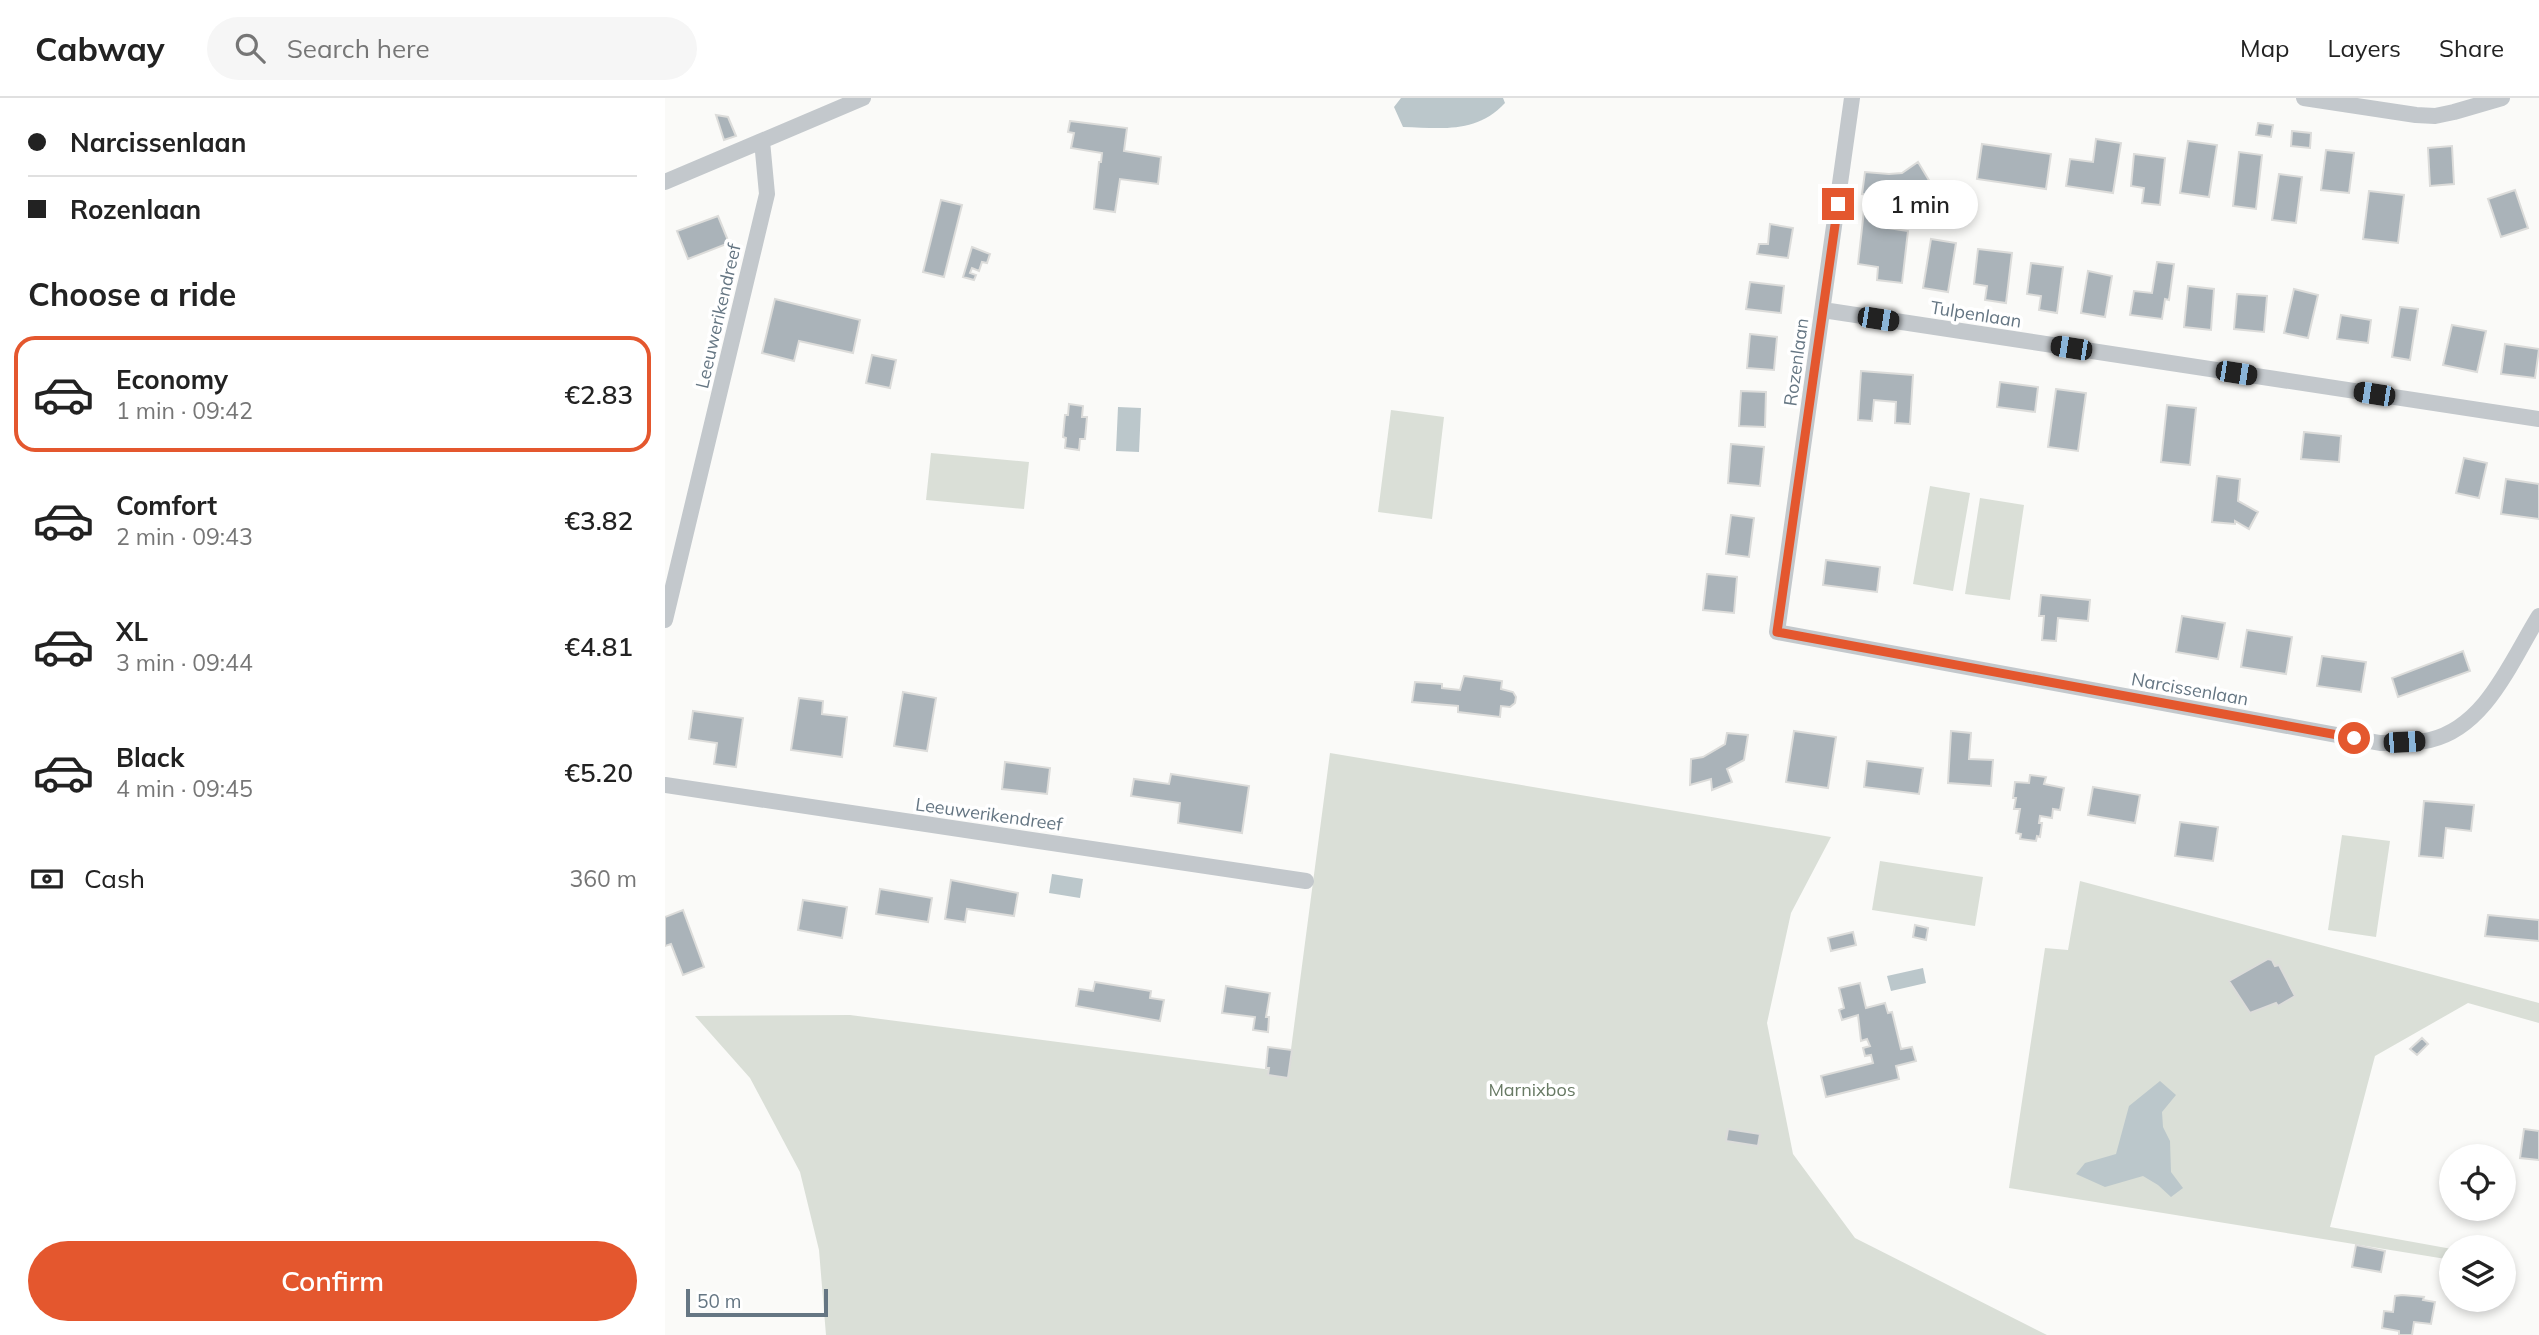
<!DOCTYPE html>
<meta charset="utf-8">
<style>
body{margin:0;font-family:Mulish,sans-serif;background:#f6f6f6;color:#222;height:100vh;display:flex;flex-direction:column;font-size:26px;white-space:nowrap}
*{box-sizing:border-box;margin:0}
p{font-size:23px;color:#767676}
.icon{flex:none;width:38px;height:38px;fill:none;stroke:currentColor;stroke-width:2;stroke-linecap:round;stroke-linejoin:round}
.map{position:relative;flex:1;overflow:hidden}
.drawer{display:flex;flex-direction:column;background:#fff;width:665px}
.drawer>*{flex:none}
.banner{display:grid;align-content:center;height:154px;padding:0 28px;background:#fff}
.fabs{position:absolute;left:1774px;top:1046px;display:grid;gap:14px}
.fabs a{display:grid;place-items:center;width:77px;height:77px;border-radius:50%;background:#fff;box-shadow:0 4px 10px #0003;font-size:35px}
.scale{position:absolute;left:21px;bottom:18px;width:142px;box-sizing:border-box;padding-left:7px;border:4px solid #657683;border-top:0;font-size:19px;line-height:24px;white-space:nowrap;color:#657683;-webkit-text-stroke:5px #fff;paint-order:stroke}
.end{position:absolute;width:32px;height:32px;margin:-16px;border:9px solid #e4572e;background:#fff;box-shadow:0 0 0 4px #fff}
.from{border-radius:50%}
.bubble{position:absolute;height:49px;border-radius:24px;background:#fff;box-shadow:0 4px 10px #0003;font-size:23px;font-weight:600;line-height:49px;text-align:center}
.car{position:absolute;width:21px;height:42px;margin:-21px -10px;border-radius:9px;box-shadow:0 0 5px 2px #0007;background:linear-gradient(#222 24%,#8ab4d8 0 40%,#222 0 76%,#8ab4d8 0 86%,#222 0)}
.banner b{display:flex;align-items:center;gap:24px;height:66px;font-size:26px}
.banner b+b{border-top:2px solid #e0e0e0}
.banner i{width:18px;height:18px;background:#222}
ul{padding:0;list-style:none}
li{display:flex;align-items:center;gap:21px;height:116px;margin:0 14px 10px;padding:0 14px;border:4px solid transparent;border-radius:21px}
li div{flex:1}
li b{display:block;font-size:26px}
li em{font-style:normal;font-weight:600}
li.selected{border-color:#e4572e}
li>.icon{width:63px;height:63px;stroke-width:1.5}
h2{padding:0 28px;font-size:32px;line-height:84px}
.pay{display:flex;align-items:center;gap:18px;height:77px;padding:0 28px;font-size:26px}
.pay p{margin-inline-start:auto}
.primary-button{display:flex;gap:14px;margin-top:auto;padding:14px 28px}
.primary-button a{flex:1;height:80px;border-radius:42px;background:#e4572e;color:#fff;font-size:28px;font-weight:600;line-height:80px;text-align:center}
header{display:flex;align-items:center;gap:42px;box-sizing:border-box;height:98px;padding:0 35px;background:#fff;border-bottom:2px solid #e0e0e0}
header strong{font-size:33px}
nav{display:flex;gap:38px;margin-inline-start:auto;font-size:24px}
.search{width:490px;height:63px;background:#f6f6f6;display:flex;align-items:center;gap:18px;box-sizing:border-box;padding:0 24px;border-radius:38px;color:#767676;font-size:26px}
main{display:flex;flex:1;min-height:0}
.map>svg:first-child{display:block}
.green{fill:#dadfd7}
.water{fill:#bbc7cb}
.building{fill:#aab3b9;stroke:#dcdcda;stroke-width:2}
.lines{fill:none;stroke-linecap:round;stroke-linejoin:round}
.street{stroke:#c3c8cc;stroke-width:16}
.route{stroke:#e4572e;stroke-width:9}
.labels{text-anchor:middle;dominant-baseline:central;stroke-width:7;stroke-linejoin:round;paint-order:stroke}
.street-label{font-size:18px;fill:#657683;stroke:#fff}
.park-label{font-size:18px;fill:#687a64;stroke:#fff}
</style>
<header>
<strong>Cabway</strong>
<div class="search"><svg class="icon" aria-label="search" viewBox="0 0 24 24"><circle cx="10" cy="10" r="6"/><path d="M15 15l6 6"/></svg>Search here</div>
<nav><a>Map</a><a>Layers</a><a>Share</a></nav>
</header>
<main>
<section class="drawer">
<div class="banner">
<b><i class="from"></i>Narcissenlaan</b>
<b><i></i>Rozenlaan</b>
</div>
<h2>Choose a ride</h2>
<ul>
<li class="selected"><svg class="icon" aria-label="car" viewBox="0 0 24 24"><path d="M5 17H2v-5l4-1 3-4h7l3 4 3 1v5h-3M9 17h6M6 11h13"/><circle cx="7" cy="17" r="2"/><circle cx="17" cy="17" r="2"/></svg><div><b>Economy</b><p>1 min · 09:42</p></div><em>€2.83</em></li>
<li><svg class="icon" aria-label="car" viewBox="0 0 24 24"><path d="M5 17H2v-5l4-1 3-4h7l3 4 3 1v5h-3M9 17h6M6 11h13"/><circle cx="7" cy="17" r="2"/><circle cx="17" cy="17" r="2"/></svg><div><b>Comfort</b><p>2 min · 09:43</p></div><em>€3.82</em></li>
<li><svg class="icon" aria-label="car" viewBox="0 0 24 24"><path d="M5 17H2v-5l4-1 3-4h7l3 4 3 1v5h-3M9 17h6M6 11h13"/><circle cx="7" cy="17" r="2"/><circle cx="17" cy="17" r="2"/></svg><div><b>XL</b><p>3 min · 09:44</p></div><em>€4.81</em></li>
<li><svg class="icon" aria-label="car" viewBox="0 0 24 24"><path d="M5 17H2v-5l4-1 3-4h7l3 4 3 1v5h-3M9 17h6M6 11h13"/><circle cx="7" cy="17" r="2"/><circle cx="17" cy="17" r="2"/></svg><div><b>Black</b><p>4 min · 09:45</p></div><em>€5.20</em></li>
</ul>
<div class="pay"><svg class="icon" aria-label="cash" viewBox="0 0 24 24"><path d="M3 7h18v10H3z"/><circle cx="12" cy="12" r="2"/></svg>Cash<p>360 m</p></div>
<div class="primary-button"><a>Confirm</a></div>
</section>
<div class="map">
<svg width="1874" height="1237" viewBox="0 0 1874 1237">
<rect width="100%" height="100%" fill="#fafaf8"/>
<path class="green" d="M 726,312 L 779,319 L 767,421 L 713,414 Z
M 266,355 L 364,364 L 359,411 L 261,402 Z
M 1265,388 L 1305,395 L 1288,493 L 1248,486 Z
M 1315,400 L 1359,407 L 1345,502 L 1300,496 Z
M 665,655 L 1166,739 L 1126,815 L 1102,925 L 1128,1056 L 1190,1140 L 1382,1237 L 161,1237 L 154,1152 L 135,1074 L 85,980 L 30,918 L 185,917 L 623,974 Z
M 1677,737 L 1725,743 L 1711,839 L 1663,832 Z
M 1215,763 L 1318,779 L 1310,828 L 1207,812 Z
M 1415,783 L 1874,905 L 1874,925 L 1803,905 L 1710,958 L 1665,1129 L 1787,1151 L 1787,1162 L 1344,1090 L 1380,850 L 1403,852 Z"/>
<path class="water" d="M 736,0 L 838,0 L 840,5 C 811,36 777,30 738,29 L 729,9 Z
M 453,309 L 476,310 L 474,354 L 451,353 Z
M 387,776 L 418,781 L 415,800 L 384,795 Z
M 1258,870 L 1261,885 L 1226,893 L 1222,878 Z
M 1495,983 L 1511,997 L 1497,1014 L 1498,1029 L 1505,1043 L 1506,1074 L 1518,1090 L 1506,1099 L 1493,1087 L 1478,1078 L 1440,1089 L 1411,1076 L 1420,1065 L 1451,1056 L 1464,1008 Z"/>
<path class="building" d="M 51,17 L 63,19 L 71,38 L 59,42 Z
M 405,23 L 462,30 L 459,53 L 496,59 L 493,86 L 455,81 L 450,114 L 429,111 L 434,64 L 436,64 L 437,55 L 406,50 L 409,35 L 403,34 Z
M 1593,25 L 1608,27 L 1606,39 L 1591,37 Z
M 1627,33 L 1646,35 L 1645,50 L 1626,48 Z
M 1431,41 L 1456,45 L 1448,95 L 1401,88 L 1405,61 L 1428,64 Z
M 1523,43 L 1552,47 L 1544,99 L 1515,95 Z
M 1317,46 L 1386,56 L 1381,91 L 1312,81 Z
M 1787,48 L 1789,86 L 1765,88 L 1763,50 Z
M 1661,52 L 1689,55 L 1684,95 L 1656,92 Z
M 1574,54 L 1597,57 L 1591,111 L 1568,108 Z
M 1469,56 L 1500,60 L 1495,107 L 1477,105 L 1479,90 L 1466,88 Z
M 1253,64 L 1265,84 L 1250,95 L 1228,99 L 1197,96 L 1200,74 L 1224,76 L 1237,75 Z
M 1614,76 L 1637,79 L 1631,125 L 1607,122 Z
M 1850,92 L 1863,130 L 1836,139 L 1823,101 Z
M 1704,93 L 1739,97 L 1733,145 L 1698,141 Z
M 276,102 L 297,107 L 279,179 L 258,174 Z
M 1199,112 L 1223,115 L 1222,130 L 1243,133 L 1237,185 L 1212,182 L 1213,169 L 1193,166 Z
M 53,118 L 64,145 L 23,161 L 12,133 Z
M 1105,126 L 1128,130 L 1123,160 L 1092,156 L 1094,146 L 1103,146 Z
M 1266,141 L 1291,145 L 1283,194 L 1258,190 Z
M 307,149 L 325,156 L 322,165 L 317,164 L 314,173 L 307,170 L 305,175 L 311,177 L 309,182 L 298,179 Z
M 1313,151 L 1347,155 L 1341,205 L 1320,202 L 1322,188 L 1309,186 Z
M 1492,164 L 1509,166 L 1504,202 L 1500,201 L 1497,221 L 1465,217 L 1469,193 L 1487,195 Z
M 1366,165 L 1398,169 L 1392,215 L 1374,212 L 1376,198 L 1362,196 Z
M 1423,173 L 1447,178 L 1440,219 L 1416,215 Z
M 1085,184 L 1119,188 L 1116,215 L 1081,211 Z
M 1523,188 L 1549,191 L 1546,232 L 1519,229 Z
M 1629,191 L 1653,197 L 1643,240 L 1619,235 Z
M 1572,196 L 1602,198 L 1599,234 L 1569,231 Z
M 110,201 L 195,222 L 188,255 L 134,243 L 129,263 L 97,255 Z
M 1735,209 L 1753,211 L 1745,262 L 1727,259 Z
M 1676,217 L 1706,222 L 1703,245 L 1672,241 Z
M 1787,227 L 1821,233 L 1812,274 L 1778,267 Z
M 1085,236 L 1112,239 L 1109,272 L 1082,270 Z
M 1840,246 L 1874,251 L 1870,280 L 1836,276 Z
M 207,257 L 231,262 L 225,290 L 201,285 Z
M 1196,273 L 1248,277 L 1245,326 L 1230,325 L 1231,304 L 1209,302 L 1207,323 L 1193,322 Z
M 1335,284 L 1373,289 L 1370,314 L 1332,309 Z
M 1391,291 L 1421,295 L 1413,353 L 1383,349 Z
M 1076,293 L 1101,294 L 1100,329 L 1074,328 Z
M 404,306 L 418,308 L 417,319 L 422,319 L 420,341 L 415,341 L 414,352 L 400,350 L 401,340 L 398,339 L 400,317 L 403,317 Z
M 1502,307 L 1531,310 L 1525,367 L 1496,364 Z
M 1639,334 L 1676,338 L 1674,364 L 1636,361 Z
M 1066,346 L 1099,349 L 1095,388 L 1063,385 Z
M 1799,360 L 1822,365 L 1814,400 L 1791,395 Z
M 1552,378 L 1575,381 L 1573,403 L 1593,414 L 1584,431 L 1570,423 L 1570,426 L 1547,424 Z
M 1841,381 L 1874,386 L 1874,421 L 1836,416 Z
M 1066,417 L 1089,420 L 1084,459 L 1061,456 Z
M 1161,462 L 1215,469 L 1212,494 L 1158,487 Z
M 1042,476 L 1072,479 L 1069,515 L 1038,512 Z
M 1376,497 L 1425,502 L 1423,523 L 1393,520 L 1391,543 L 1377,542 L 1379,518 L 1374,518 Z
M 1517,518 L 1560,525 L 1553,561 L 1511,554 Z
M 1582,532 L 1627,539 L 1621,576 L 1576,569 Z
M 1798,553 L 1805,573 L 1733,599 L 1727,580 Z
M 1657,558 L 1701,564 L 1696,594 L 1652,588 Z
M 799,578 L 837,583 L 836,591 L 848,594 L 851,599 L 850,605 L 845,609 L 836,608 L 835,619 L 793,614 L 793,608 L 747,604 L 750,584 L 777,586 L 777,590 L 795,592 Z
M 238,594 L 271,600 L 262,653 L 229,648 Z
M 134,600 L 158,603 L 157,616 L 182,619 L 177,659 L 126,652 Z
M 28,613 L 78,620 L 71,669 L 49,666 L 52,645 L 24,641 Z
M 1129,633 L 1171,639 L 1163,690 L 1121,684 Z
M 1286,633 L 1306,635 L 1304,661 L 1328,662 L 1326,688 L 1283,685 Z
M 1062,635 L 1083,637 L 1079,662 L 1062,671 L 1067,684 L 1047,692 L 1046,681 L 1025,687 L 1026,661 L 1038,659 L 1060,646 Z
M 1202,663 L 1258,670 L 1254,696 L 1199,689 Z
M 340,664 L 385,670 L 382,696 L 337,691 Z
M 506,676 L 584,688 L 577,735 L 513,725 L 515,705 L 466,698 L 469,681 L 504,686 Z
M 1365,677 L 1381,679 L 1379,686 L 1399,690 L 1395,712 L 1388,711 L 1387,720 L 1375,718 L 1374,725 L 1377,725 L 1375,739 L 1372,738 L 1371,743 L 1355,741 L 1356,736 L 1351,735 L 1355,711 L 1349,711 L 1351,700 L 1348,700 L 1350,684 L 1364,685 Z
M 1428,689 L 1475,697 L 1470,725 L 1423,717 Z
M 1759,703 L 1809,707 L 1806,733 L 1781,730 L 1778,760 L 1754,758 Z
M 1515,724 L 1553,729 L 1548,763 L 1510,758 Z
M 286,782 L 353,795 L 349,818 L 302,811 L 300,824 L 280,821 Z
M 215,791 L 267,800 L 263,824 L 211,816 Z
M 138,802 L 182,809 L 177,840 L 133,832 Z
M 18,812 L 39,869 L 18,877 L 6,846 L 0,848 L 0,819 Z
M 1823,817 L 1874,822 L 1874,843 L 1820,838 Z
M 1250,827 L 1263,830 L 1261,842 L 1248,839 Z
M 1188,834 L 1191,847 L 1166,853 L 1163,840 Z
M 1603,861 L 1607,862 L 1610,868 L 1614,867 L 1630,898 L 1613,908 L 1611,905 L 1585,915 L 1564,883 Z
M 430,884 L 486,893 L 485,900 L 499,902 L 495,923 L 411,908 L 414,891 L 428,893 Z
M 1195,885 L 1201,910 L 1220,905 L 1223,915 L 1227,914 L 1236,951 L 1247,949 L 1251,963 L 1231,968 L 1234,981 L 1161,999 L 1156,978 L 1208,965 L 1206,957 L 1200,958 L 1198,950 L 1205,948 L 1202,941 L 1196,943 L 1193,917 L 1177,922 L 1174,912 L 1179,910 L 1174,890 Z
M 561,888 L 605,895 L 601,919 L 604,919 L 603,934 L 588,932 L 590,919 L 557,915 Z
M 1757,940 L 1763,946 L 1752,957 L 1745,951 Z
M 603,949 L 627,952 L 623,980 L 603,977 L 604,970 L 601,970 Z
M 1063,1031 L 1095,1036 L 1093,1048 L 1061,1043 Z
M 1859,1031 L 1874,1033 L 1874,1062 L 1855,1060 Z
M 1691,1147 L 1720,1153 L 1716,1174 L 1687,1169 Z
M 1737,1197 L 1759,1199 L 1758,1202 L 1770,1204 L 1766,1226 L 1749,1224 L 1747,1237 L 1734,1237 L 1734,1233 L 1717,1230 L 1719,1213 L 1728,1214 L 1730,1198 Z"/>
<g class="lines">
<path class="street" d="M 1187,0 L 1112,534 L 1715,645 C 1731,644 1749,646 1765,642 C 1821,629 1846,563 1874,518
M 1639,0 L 1751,17 L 1770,18 L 1789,14 L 1837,0
M 0,84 L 198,0
M 1158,212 L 1874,321
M 0,522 L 102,96 L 97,43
M 0,687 L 641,783"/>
</g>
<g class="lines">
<path class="route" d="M 1173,106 L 1112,534 L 1689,640"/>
</g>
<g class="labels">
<g class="street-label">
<text transform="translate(1311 216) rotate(9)">Tulpenlaan</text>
<text transform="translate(53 218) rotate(-77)">Leeuwerikendreef</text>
<text transform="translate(1131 264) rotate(-82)">Rozenlaan</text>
<text transform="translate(1525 591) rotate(10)">Narcissenlaan</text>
<text transform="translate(324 716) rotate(8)">Leeuwerikendreef</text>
</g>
<g class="park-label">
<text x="867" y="991">Marnixbos</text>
</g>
</g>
</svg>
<div class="fabs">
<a><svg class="icon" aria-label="locate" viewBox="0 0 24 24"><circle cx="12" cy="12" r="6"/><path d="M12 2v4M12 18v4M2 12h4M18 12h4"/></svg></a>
<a><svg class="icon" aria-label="layers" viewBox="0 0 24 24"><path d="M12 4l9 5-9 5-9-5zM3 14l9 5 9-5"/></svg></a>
</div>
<div class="scale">50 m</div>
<i class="end from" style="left:1689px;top:640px"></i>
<i class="end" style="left:1173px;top:106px"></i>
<div class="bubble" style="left:1197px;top:82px;width:116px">1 min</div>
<i class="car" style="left:1213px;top:221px;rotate:99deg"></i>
<i class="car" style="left:1406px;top:250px;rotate:279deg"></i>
<i class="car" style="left:1571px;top:275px;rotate:99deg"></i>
<i class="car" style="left:1709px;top:296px;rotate:279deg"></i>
<i class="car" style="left:1739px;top:644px;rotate:87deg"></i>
</div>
</main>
